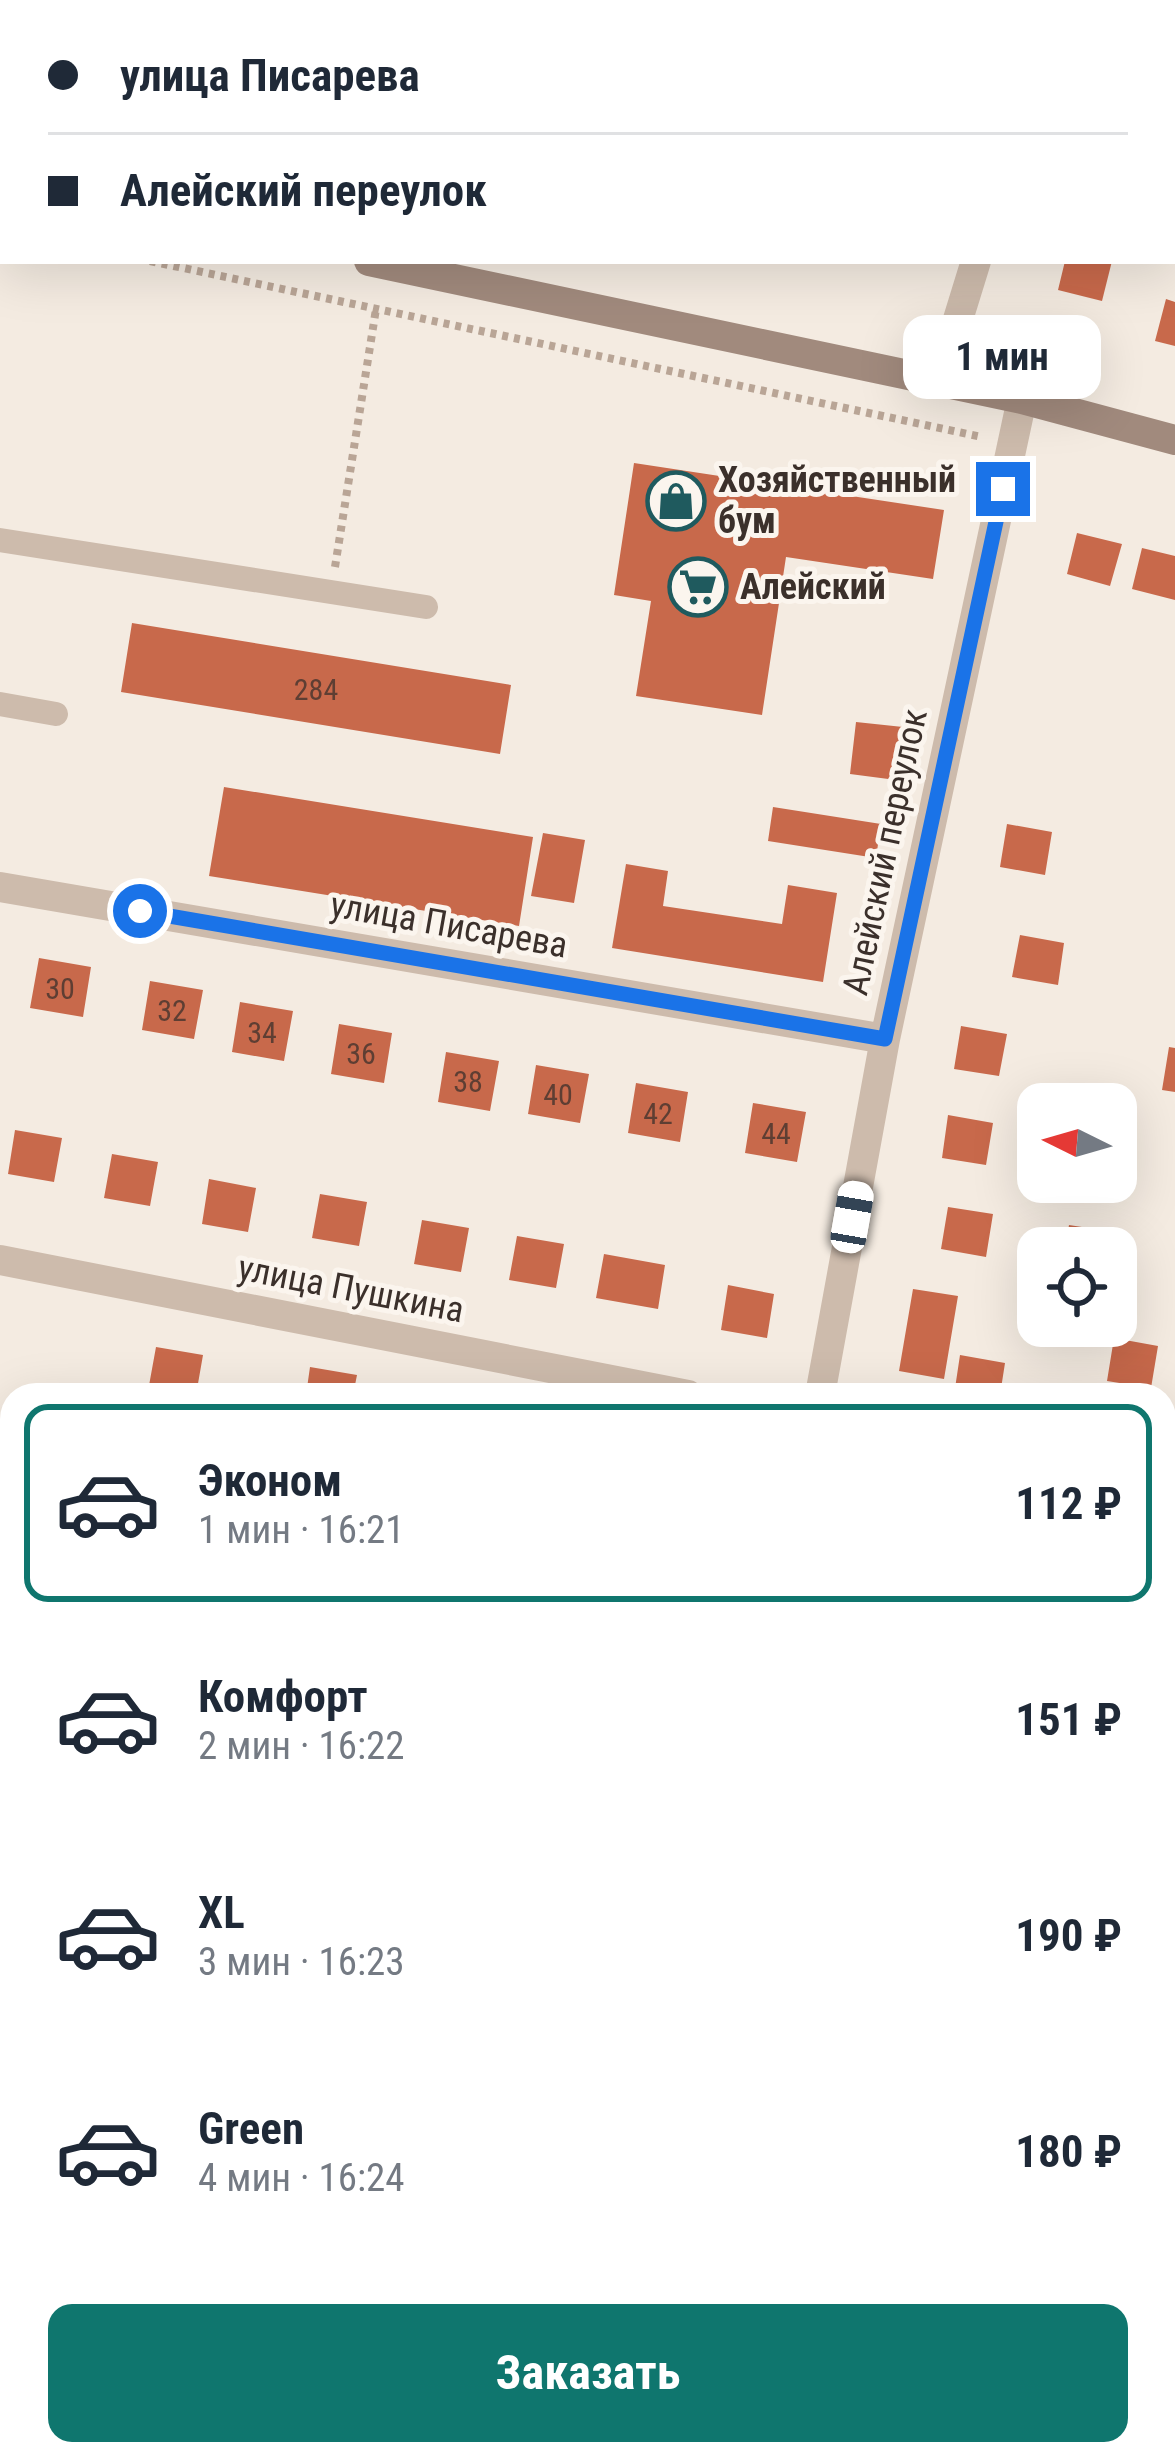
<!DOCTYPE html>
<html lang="ru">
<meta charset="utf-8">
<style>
body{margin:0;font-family:"Roboto Condensed",sans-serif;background:#f6f6f7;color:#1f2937;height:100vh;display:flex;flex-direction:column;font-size:45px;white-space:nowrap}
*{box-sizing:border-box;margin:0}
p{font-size:39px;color:#747a83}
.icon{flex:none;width:66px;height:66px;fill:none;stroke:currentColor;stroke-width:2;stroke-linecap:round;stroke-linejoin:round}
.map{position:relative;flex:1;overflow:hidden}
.sheet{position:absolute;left:0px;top:1383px;width:1176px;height:1083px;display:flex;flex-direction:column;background:#fff;border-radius:36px 36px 0 0;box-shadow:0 12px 48px #0002}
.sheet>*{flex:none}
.banner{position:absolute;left:0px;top:0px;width:1176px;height:264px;box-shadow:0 12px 48px #0002;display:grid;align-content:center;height:264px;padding:0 48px;background:#fff}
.needle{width:78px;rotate:275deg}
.buttons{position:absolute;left:1017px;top:1083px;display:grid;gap:24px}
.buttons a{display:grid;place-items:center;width:120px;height:120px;border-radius:24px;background:#fff;box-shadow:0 12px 48px #0002;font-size:60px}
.end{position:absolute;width:54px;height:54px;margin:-27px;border:15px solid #1a73e8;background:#fff;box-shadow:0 0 0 6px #fff}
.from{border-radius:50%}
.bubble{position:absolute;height:84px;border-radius:24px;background:#fff;box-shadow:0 12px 48px #0002;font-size:39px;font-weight:700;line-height:84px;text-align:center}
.car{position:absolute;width:36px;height:72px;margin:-36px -18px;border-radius:15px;box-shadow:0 0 9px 3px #0007;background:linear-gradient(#fff 24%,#345 0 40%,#fff 0 76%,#345 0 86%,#fff 0)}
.banner b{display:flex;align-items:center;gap:42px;height:114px;font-size:45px}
.banner b+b{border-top:3px solid #e0e1e3}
.banner i{width:30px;height:30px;background:#1f2937}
ul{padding:21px 0 0;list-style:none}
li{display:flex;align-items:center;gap:36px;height:198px;margin:0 24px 18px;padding:0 24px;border:6px solid transparent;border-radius:24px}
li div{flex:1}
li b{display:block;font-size:45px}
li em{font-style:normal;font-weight:700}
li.active{border-color:#0f766e}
li>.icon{width:108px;height:108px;stroke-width:1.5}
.button{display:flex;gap:24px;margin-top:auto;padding:24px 48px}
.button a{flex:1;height:138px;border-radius:24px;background:#0f766e;color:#fff;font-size:48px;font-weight:700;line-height:138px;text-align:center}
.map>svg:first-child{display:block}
.building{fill:#c8694b}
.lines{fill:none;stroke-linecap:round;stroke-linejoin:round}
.path{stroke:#b9a596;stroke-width:8;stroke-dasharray:6 6;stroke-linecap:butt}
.service{stroke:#cdbbac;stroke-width:24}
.minor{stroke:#cdbbac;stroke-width:30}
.secondary{stroke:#a18a7d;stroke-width:30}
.route{stroke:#1a73e8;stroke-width:15}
.labels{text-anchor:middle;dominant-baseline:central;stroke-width:10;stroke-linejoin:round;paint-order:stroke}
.number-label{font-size:30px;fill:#5e3e33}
.poi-label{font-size:36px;font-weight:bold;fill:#3b302b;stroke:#fbf5ee;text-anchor:start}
.street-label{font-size:36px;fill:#3b302b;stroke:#fbf5ee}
</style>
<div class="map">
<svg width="1175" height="2464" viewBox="0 0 1175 2464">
<rect width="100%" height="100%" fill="#f4ebe1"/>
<path class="building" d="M 1065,261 L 1112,261 L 1102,301 L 1058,290 Z
M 1166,299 L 1175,302 L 1175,346 L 1155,341 Z
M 634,463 L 944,510 L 933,579 L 786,557 L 762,715 L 636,696 L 651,601 L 614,595 Z
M 1077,533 L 1122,544 L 1110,586 L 1067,574 Z
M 1142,548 L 1175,556 L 1175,600 L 1132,589 Z
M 132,623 L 511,685 L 500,754 L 121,692 Z
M 856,722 L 903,727 L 896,780 L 850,774 Z
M 224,787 L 533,837 L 519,926 L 209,876 Z
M 773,807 L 881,824 L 876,858 L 768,841 Z
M 1007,824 L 1052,832 L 1045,875 L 1000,867 Z
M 543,833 L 585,840 L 574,903 L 531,896 Z
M 626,864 L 668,871 L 663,906 L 782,924 L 788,885 L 837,893 L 823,982 L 612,948 Z
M 1020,935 L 1064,943 L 1058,985 L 1012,977 Z
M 39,958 L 91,967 L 83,1017 L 30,1008 Z
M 150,981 L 203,990 L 194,1039 L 142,1030 Z
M 240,1002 L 293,1011 L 284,1061 L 232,1052 Z
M 339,1024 L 392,1033 L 384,1083 L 331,1074 Z
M 961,1026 L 1007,1034 L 999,1076 L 954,1069 Z
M 1169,1047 L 1175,1048 L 1175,1092 L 1162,1090 Z
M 446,1052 L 499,1061 L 490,1111 L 438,1102 Z
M 536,1065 L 589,1074 L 580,1123 L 528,1114 Z
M 636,1083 L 688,1092 L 680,1142 L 628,1133 Z
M 753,1103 L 806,1112 L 797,1162 L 745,1153 Z
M 948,1115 L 993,1123 L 986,1165 L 942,1158 Z
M 15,1130 L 62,1138 L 54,1182 L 8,1174 Z
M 112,1154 L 158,1162 L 150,1206 L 104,1198 Z
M 209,1179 L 256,1188 L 248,1232 L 202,1224 Z
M 320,1194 L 367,1202 L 359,1246 L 312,1238 Z
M 948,1207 L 993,1214 L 986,1257 L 941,1249 Z
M 422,1220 L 469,1228 L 461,1272 L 414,1264 Z
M 1069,1225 L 1114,1232 L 1111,1248 L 1065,1248 Z
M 517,1236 L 564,1244 L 556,1288 L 509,1280 Z
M 604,1254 L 665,1265 L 658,1309 L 596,1298 Z
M 728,1285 L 774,1294 L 767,1338 L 721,1330 Z
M 913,1289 L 958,1296 L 944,1379 L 899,1371 Z
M 1114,1338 L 1158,1346 L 1151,1388 L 1107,1381 Z
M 156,1347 L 203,1355 L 196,1395 L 148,1391 Z
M 960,1355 L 1005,1363 L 1000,1395 L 954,1395 Z
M 310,1367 L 357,1375 L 353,1395 L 306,1395 Z
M 1169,1561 L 1175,1562 L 1175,1606 L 1164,1604 Z
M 1164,1801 L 1175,1803 L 1175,1847 L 1164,1845 Z
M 0,2125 L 12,2127 L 12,2177 L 0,2176 Z
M 1164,2315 L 1175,2317 L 1175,2361 L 1164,2359 Z"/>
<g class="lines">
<path class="path" d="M 0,230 L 3,231
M 150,261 L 982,437
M 335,567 L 376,309"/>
<path class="service" d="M 0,540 L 426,607
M 0,704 L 56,714"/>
<path class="minor" d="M 1056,3 L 1056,0
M 939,381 L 976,261
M 0,887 L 885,1039
M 0,1260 L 688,1395
M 820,1395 L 885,1039 L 1022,399
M 1164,1496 L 1175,1499
M 0,1988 L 12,1990
M 1164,2196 L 1175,2198
M 644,2464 L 646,2454"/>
<path class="secondary" d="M 0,183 L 3,184
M 369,261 L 1022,399 L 1175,440"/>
</g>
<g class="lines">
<path class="route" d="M 140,911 L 885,1039 L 1003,489"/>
</g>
<defs>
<symbol id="shop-ring" viewBox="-11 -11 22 22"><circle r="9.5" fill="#fbf5ee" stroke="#1f5a5e" stroke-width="1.5"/><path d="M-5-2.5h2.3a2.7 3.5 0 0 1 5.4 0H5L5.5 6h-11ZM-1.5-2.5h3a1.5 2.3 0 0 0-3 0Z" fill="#1f5a5e"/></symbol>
<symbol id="supermarket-ring" viewBox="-11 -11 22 22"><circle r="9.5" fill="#fbf5ee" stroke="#1f5a5e" stroke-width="1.5"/><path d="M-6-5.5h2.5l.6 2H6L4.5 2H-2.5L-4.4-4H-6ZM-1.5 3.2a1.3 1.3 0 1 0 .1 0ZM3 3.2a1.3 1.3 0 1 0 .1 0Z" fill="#1f5a5e"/></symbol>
</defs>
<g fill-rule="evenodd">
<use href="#shop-ring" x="643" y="468" width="66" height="66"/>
<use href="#supermarket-ring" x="665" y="554" width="66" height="66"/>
</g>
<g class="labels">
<g class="number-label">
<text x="316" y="689">284</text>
<text x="60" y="988">30</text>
<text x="172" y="1010">32</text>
<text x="262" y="1032">34</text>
<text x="361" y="1053">36</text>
<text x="468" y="1081">38</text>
<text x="558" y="1094">40</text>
<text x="658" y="1113">42</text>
<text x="776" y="1133">44</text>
</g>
<g class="poi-label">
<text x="718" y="480">Хозяйственный<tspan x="718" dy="41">бум</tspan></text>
<text x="740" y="587">Алейский</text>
</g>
<g class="street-label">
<text transform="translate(885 852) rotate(-78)">Алейский переулок</text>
<text transform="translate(449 925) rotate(10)">улица Писарева</text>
<text transform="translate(351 1289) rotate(11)">улица Пушкина</text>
</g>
</g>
</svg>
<div class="buttons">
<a><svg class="needle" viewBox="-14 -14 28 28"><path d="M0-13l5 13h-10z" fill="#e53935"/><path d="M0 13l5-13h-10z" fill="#747a83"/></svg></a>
<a><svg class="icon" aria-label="locate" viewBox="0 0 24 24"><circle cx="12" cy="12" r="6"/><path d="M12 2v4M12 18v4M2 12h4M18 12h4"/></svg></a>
</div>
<i class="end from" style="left:140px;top:911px"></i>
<i class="end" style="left:1003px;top:489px"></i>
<div class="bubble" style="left:903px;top:315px;width:198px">1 мин</div>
<i class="car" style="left:852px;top:1217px;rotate:10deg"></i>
<div class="banner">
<b><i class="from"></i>улица Писарева</b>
<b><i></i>Алейский переулок</b>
</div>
<section class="sheet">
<ul>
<li class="active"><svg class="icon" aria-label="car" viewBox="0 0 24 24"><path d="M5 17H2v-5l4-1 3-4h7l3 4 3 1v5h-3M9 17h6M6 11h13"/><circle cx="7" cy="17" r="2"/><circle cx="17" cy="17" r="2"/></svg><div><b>Эконом</b><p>1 мин · 16:21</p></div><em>112 ₽</em></li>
<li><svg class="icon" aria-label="car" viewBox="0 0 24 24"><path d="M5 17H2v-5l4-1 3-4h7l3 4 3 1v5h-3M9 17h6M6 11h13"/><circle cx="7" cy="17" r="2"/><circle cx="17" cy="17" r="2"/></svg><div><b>Комфорт</b><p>2 мин · 16:22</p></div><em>151 ₽</em></li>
<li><svg class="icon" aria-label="car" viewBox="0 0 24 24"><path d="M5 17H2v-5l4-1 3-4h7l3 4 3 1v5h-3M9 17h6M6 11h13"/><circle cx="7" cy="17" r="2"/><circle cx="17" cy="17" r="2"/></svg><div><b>XL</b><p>3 мин · 16:23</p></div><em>190 ₽</em></li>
<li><svg class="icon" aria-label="car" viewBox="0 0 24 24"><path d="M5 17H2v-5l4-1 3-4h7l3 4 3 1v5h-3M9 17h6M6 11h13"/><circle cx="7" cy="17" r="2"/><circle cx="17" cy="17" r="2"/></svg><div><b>Green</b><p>4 мин · 16:24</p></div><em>180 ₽</em></li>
</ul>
<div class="button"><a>Заказать</a></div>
</section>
</div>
